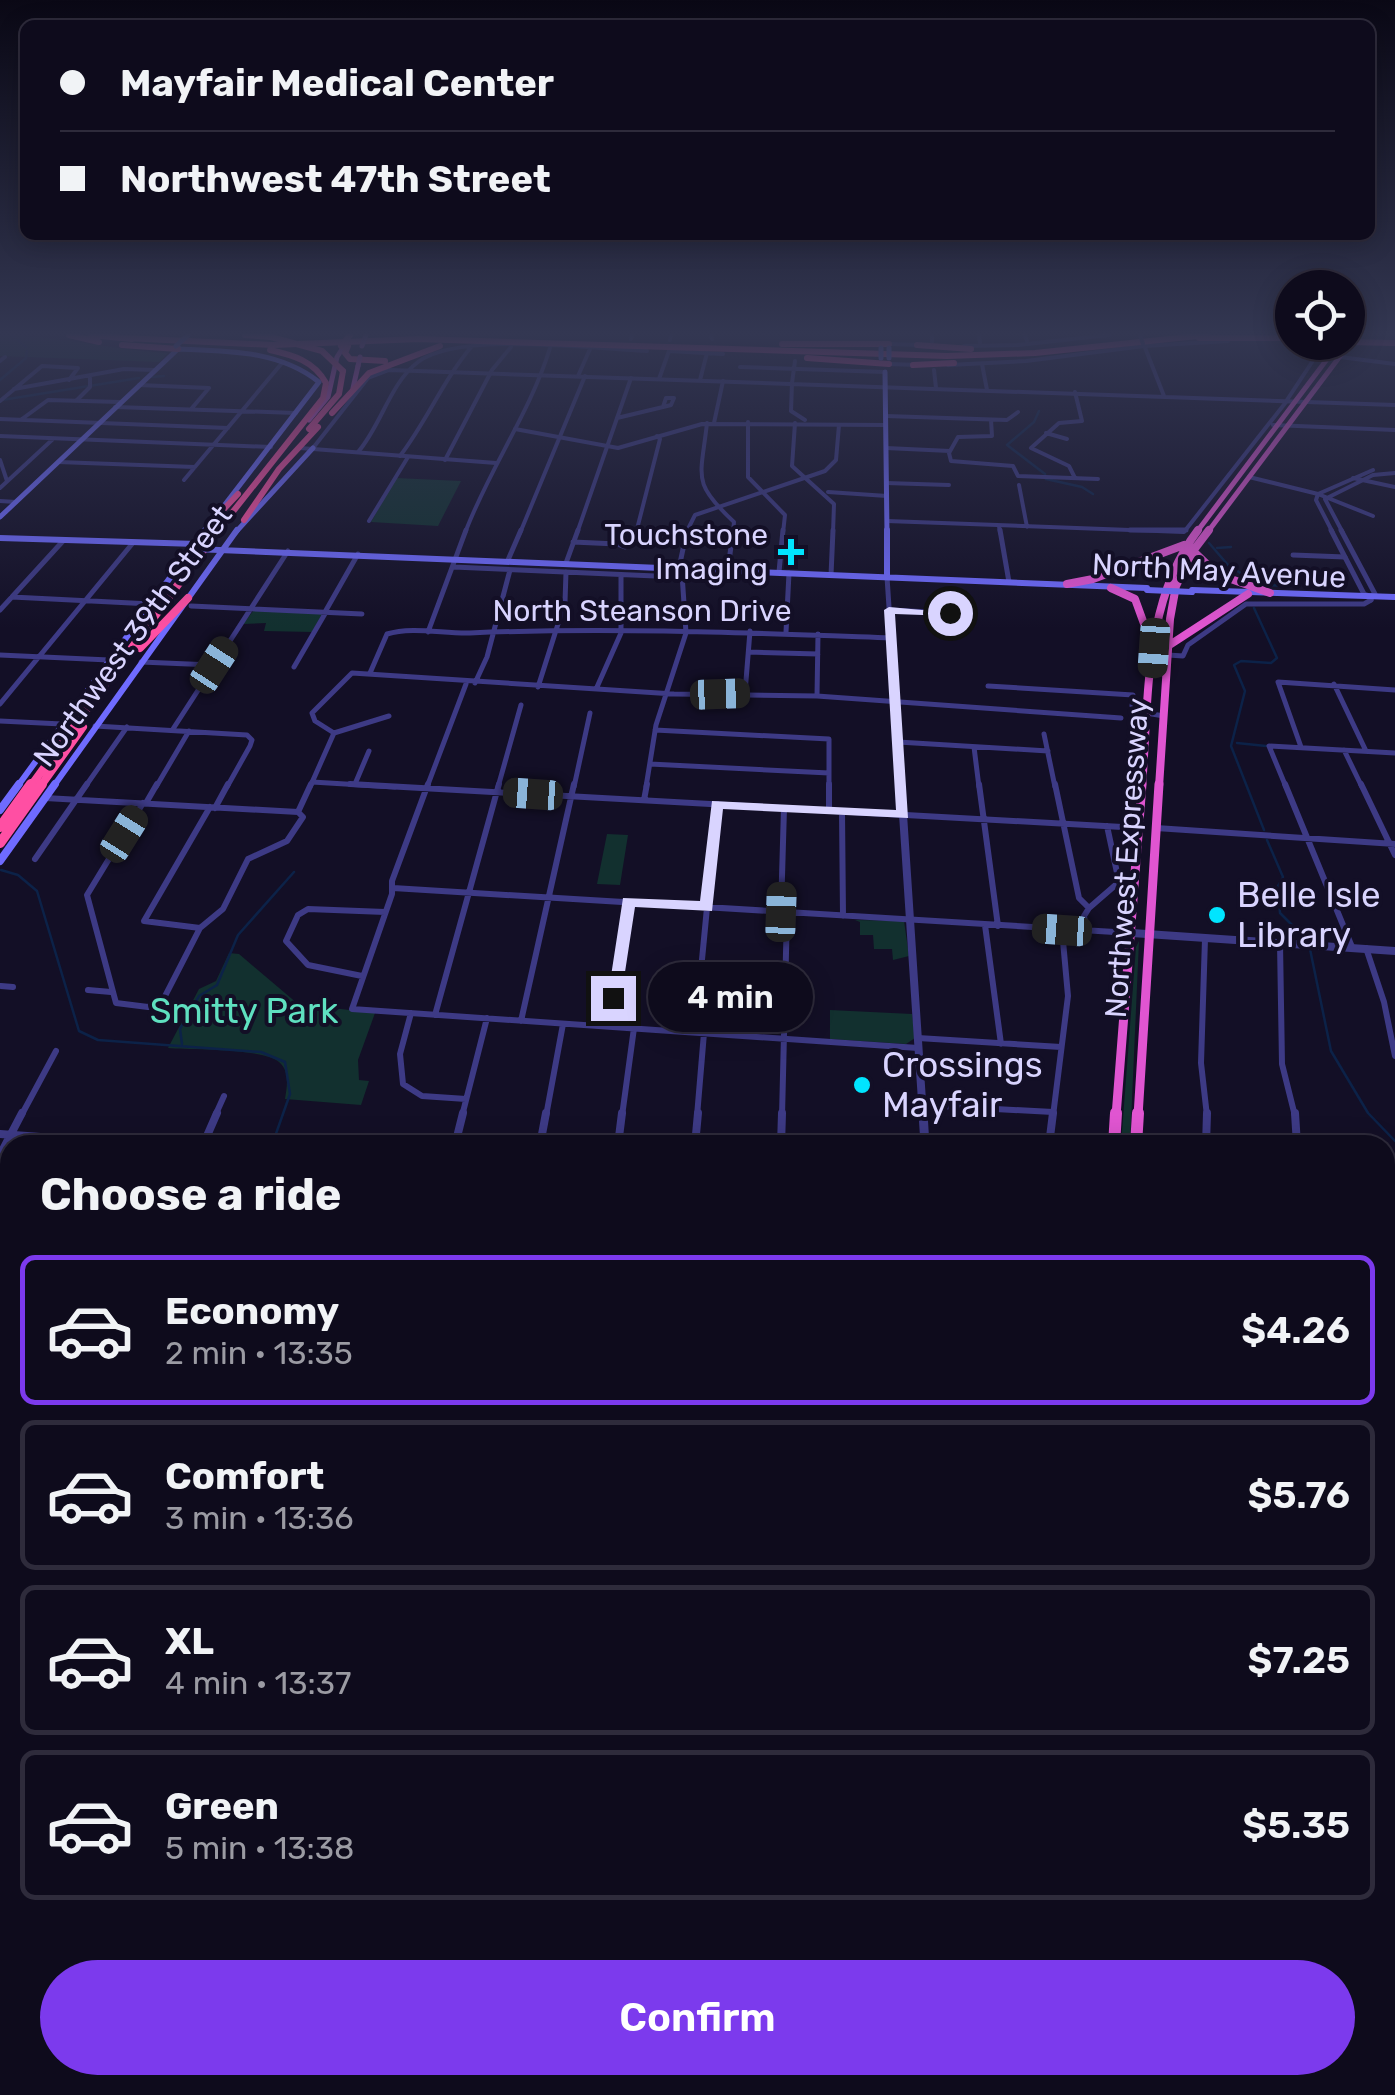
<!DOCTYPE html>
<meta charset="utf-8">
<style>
body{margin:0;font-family:Rubik,sans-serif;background:#1c1929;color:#f1f3f6;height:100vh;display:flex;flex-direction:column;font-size:38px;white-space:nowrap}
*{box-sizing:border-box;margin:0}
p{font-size:32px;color:#9b9ba3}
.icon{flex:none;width:55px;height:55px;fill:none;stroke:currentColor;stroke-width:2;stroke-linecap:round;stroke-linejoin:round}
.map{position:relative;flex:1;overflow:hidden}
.drawer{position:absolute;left:0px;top:1135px;width:1395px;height:960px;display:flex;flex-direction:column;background:#0e0b1c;border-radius:30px 30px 0 0;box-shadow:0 5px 25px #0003,0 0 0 2px #2e2b3b}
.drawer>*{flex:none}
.banner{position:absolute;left:20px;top:20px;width:1355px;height:220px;border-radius:15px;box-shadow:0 5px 25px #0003,0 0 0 2px #2e2b3b;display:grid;align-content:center;height:220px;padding:0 40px;background:#0e0b1c}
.fabs{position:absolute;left:1275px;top:270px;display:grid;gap:20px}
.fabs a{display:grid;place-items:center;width:90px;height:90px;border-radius:50%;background:#0e0b1c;box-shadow:0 5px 25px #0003,0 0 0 2px #2e2b3b;font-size:50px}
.end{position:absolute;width:45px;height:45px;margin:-22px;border:12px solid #d9d4ff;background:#111;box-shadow:0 0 0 5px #111}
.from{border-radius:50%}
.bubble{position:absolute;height:70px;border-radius:35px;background:#0e0b1c;box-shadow:0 5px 25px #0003,0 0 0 2px #2e2b3b;font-size:32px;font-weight:600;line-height:70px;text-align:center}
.car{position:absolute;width:30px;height:60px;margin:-30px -15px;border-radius:12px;box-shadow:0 0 8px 2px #0007;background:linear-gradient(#222 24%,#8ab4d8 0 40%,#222 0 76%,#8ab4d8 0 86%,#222 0)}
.banner b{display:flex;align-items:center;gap:35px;height:95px;font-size:38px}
.banner b+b{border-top:2px solid #2e2b3b}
.banner i{width:25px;height:25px;background:#f1f3f6}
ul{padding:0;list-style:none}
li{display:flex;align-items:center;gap:30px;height:150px;margin:0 20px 15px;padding:0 20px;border:5px solid #2e2b3b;border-radius:15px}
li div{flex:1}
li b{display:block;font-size:38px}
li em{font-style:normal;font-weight:600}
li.on{border-color:#7c3aed}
li>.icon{width:90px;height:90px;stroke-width:1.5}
h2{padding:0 40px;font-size:45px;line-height:120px}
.action{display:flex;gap:20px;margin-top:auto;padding:20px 40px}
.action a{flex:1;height:115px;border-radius:60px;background:#7c3aed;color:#fff;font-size:40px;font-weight:600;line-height:115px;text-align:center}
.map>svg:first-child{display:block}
.green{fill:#12302f}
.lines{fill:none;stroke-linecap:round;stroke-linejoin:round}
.stream-far1{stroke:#0c2248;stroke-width:2.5}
.stream{stroke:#0c2248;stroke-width:4}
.minor-far4{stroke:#3d3a85;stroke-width:4}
.minor-far3{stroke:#3d3a85;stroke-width:5}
.minor-far2{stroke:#3d3a85;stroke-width:6}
.minor-far1{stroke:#3d3a85;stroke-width:8}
.minor{stroke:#3d3a85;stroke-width:10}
.tertiary-far3{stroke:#3d3a85;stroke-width:4}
.tertiary-far2{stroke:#3d3a85;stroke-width:5}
.tertiary-far1{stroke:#3d3a85;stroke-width:8}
.tertiary{stroke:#3d3a85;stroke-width:9}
.secondary-far3{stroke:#6f6bff;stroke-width:5}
.secondary-far2{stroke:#6f6bff;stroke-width:6}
.secondary-far1{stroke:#6f6bff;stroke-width:8}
.secondary{stroke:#6f6bff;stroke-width:14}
.trunk-far4{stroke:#e055d1;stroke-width:5}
.trunk-far3{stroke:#e055d1;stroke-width:8}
.trunk-far2{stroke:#e055d1;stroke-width:9}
.trunk-far1{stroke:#e055d1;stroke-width:12}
.trunk{stroke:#e055d1;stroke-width:15}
.motorway-far3{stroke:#ff4fa3;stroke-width:6}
.motorway-far2{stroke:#ff4fa3;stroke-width:8}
.motorway-far1{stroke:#ff4fa3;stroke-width:10}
.motorway{stroke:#ff4fa3;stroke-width:18}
.tertiary-bridge{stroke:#3d3a85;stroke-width:4}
.secondary-bridge-far1{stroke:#6f6bff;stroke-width:5}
.secondary-bridge{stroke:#6f6bff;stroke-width:6}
.trunk-bridge{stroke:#e055d1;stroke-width:5}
.motorway-bridge{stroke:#ff4fa3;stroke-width:6}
.route{fill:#d9d4ff}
.poi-dot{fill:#00e5ff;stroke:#130f26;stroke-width:4}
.labels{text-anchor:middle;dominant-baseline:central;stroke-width:8;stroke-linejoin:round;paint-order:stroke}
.far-poi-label{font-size:30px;fill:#d9d4ff;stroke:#130f26;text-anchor:end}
.far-street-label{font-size:30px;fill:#d9d4ff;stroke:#130f26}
.poi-label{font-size:35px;fill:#d9d4ff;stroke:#130f26;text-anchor:start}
.park-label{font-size:35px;fill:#5fe0c0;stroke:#130f26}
</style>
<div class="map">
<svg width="1395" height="2095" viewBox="0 0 1395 2095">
<rect width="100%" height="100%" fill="#130f26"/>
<path class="green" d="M 0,335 C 57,335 111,350 168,353 L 159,362 L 0,356 Z
M 396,478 L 461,481 L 438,526 L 371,522 Z
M 254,610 L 322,614 L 312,632 L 264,631 L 266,623 L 243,624 Z
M 607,834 L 628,835 L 620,885 L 597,884 Z
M 855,920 L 904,921 L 909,956 L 893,960 L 892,949 L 874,949 L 873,935 L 860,935 L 860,922 Z
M 1139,941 L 1130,1145 L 1121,1145 L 1136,947 Z
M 229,953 L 239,954 L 298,1004 L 375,1013 L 358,1060 L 359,1080 L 369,1081 L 361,1105 L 285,1099 C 287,1087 290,1071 279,1062 C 262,1048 191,1050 168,1048 L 199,989 L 216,981 Z
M 830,1010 L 912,1014 L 915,1038 L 906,1044 L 830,1039 Z"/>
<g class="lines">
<path class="stream-far1" d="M 12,335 L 26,347
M 152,377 L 164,376
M 0,380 L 26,358 L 27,351
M 2,400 L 139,378
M 1039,411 L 1034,422 L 1007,445 L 1045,474
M 1046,479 L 1082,487 L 1093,494
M 1209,543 L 1228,565 L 1256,583
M 1217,548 L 1231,547
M 1258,584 L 1282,586
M 1254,608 L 1277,658 L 1271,663 L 1241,661 L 1234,665 L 1245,691 L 1231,746 L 1264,830
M 1237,743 L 1266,746
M 1267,840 L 1283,877 L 1278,886 L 1280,913 L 1307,940
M 1,870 L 18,875 L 37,891 L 79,1031 L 98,1040 L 261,1052 L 285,1062 L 290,1094 L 272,1145
M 1310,949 L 1331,1051 L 1368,1113 L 1395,1141
M 182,1044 L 180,1029 L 199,996 L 217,985 L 238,935 L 294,872"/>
<path class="stream" d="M 0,1734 L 10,1711
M 811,2095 L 816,2085"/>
<path class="minor-far4" d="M 711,335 L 712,339
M 932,335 L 932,342
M 979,335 L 980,343
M 1025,335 L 1027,341
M 631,339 L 632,335
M 670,340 L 671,335
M 1144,346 L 1228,341
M 1340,357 L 1395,364
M 0,361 L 5,357
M 982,364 L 987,390
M 740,367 L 885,372
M 934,370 L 936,388
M 578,376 L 590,349
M 659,379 L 669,351 L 723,354
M 700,380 L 707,353
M 792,383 L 795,361
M 139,385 L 209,388
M 14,389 L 124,369 L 154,370
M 1075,392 L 1082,421 L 1059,423 L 1031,448 L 1069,466 L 1075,478
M 666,398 L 674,398 L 671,405 L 663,407 Z
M 77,400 L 90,387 L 90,378
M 1287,400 L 1316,356 L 1293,342
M 0,401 L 42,366 L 78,368 L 69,380
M 115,407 L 296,413
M 192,408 L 209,388
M 886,416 L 1007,420 L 1018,412
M 617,418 L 663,407
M 0,419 L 228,428
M 22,419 L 48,400 L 120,402
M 991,420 L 992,436 L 958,437 L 949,453 L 951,461 L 1013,466 L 1018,476 L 1098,479
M 748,422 L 748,477 L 785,515 L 783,533
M 707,423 C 701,478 691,482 734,522 L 733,533
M 714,423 L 723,381
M 795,423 L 792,466 L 834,504 L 833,533
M 1273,425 L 1395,430
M 1046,433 L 1067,439
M 0,436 L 271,447
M 886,448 L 950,451
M 358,452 C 381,426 390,383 418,362 C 458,331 595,349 647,351
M 400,456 C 427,421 443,380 472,346
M 0,460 L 7,481
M 445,460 L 492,370 L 511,347
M 58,462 L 195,467
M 1353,478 L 1395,487
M 184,480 L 282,363
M 886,483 L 949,485
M 1019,485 L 1027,527
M 0,488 L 53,439
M 828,492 L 887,496
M 0,501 L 16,502
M 369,521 L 408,457
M 887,521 L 1184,532 L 1286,402
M 999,526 L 1000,533
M 465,533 C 489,469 530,413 550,348
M 520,533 L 585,376
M 577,533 L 631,378
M 636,533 L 660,439 L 657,436"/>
<path class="minor-far3" d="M 1000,530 L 1009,582
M 1130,530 L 1186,530
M 573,542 L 617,544
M 617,544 L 625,547 L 633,544 L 637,530
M 1293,555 L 1345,557
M 508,560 L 521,530
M 566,563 L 578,530
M 454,567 L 723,579
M 728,570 L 733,530
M 779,572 L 783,530
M 831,575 L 833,530
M 12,597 L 151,604
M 191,606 L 362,614
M 0,610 L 63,541
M 889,610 L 971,614
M 325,612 L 358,554
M 428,632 L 466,530
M 786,632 L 789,573
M 749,652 L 818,654
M 0,655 L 109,660
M 1168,655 L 1183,656 L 1188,645 L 1246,604 L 1364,604 L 1371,600
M 141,662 L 212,665
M 294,667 L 326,612
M 370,673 L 387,634 C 412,626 444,634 470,633 C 611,627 751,633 891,638
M 475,683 L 487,657 L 510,570
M 1334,684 L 1366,751
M 988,686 L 1133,695 L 1132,706 L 1140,712 L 1164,716
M 538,687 L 565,602 L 566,572
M 597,687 L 621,633 L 621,575
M 745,693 L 750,631
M 817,696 L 818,634
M 0,704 L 132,544
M 0,721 L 62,724
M 95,726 L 247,735 L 252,740 L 250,746 L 227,787
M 173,729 L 288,551
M 655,730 L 829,739 L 829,787
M 334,733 L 389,716
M 1044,734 L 1055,787
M 898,742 L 1048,751
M 974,747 L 979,787
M 1301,747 L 1278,682 L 1395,690
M 1344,750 L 1362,787
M 650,764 L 829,773
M 312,782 L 395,787
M 355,784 L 369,751
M 85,787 L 127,727
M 156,787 L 189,731
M 310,787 L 334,733 L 315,721 L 312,713 L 352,673 L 674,694 L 817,696 L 1121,718
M 427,787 L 466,684
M 498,787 L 521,705
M 574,787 L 590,713
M 646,787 L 656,725 L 686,633 L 682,574
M 1286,787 L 1269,746 L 1395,753"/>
<path class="minor-far2" d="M 350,784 L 1140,828
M 428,784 L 392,881 L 392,894 L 352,1009 L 918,1048
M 829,784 L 829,810
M 979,784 L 998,926
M 1055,784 L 1079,898 L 1089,908 L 1084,916 L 1086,931
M 1285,784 L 1352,947
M 1361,784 L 1395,855
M 45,798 L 298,812
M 644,800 L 647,784
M 143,803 L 87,895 L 116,1003 L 148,1007 L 163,1000 L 200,928 L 223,909 L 248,859 L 287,841 L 303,817 L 298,812 L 311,784
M 146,803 L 157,784
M 215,808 L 228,784
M 842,812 L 843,916
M 1156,828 L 1395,844
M 35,859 L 87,784
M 393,888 L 1131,933
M 1089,908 L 1119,882 L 1107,826
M 781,911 L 784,808
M 985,925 L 1001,1044
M 200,928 L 144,921 L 210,807
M 1205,939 L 1201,1063 L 1207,1116
M 1280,943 L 1282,1064 L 1295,1116
M 1366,948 L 1384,1002 L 1395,1056
M 362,976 L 308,965 L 286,941 L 298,915 L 308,909 L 385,912
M 1,986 L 13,987
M 88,990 L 111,992
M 411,1013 L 400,1054 L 403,1084 L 422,1096 L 466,1099
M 435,1015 L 499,784
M 521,1021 L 574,784
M 608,1026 L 628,902
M 695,1032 L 717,804
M 918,1038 L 1061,1047
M 922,1105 L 1053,1112
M 21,1116 L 56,1051
M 215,1116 L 224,1096
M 462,1116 L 487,1018
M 546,1116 L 563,1024
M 622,1116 L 634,1028
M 697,1116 L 704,1033
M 782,1116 L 787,912
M 1053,1116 L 1068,996 L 1062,930"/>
<path class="minor-far1" d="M 1295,1113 L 1297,1145
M 0,1134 L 149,1145
M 203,1145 L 217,1113
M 455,1145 L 463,1113
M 540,1145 L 546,1113
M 618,1145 L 622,1113
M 695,1145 L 698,1113
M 781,1145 L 782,1113
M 1049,1145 L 1053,1113
M 1206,1145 L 1207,1113
M 0,1155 L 22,1113
M 0,1254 L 10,1254
M 0,1361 L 10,1339
M 0,1391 L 10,1392
M 1385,1440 L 1395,1445"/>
<path class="minor" d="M 1385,1548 L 1395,1552
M 591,2085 L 599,2095
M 690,2095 L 695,2085"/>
<path class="tertiary-far3" d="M 889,344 L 920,345
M 1144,345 L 1164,396
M 964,346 L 1018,345 L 1109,335
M 889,364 L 919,365
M 948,365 L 1026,361 L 1144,346
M 792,383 L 791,411 L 805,420
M 515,429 L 618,448 L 702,424 L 886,425
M 300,448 L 496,463
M 313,448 L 368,378 L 389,370 L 1395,405
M 1249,477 L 1318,494 L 1373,516
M 1318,494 L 1316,500 L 1333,533
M 1318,494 L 1373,470
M 686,533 L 695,515 L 825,471 L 836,460 L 839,425
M 1343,533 L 1325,499 L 1373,475 L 1395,473"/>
<path class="tertiary-far2" d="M 1331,530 L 1364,594 L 1370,596
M 1341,530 L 1375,594 L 1370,596 L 1371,600
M 679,568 L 687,530
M 887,577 L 901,787"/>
<path class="tertiary-far1" d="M 901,784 L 923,1116
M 1132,933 L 1395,951"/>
<path class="tertiary" d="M 923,1113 L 925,1145"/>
<path class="secondary-far3" d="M 178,349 C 227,351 279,350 319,382 L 203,533
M 885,372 L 887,533
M 0,517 L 179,348
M 235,533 L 313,448"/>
<path class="secondary-far2" d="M 887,530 L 887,577
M 0,538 L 197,544
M 219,550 L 1147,588
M 1192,590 L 1395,597
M 17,787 L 205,530
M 53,787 L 237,530"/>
<path class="secondary-far1" d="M 0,810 L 19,784
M 0,861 L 55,784"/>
<path class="secondary" d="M 0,1553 L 10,1556
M 1385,1681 L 1395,1682
M 1385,1705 L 1395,1706"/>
<path class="trunk-far4" d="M 353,388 L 358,366
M 309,420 L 328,397 L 337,357 L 344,346
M 1196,533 L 1340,342
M 1207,533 L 1356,335"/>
<path class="trunk-far3" d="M 1193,551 L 1217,574 L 1270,593
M 1067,584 L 1093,579 L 1184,545
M 1111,588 L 1135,599 L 1151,643
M 1168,646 L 1248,594
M 1142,787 C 1149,700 1143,602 1198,530
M 1159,787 L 1170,619 L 1176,586 L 1193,551 L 1209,530"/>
<path class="trunk-far2" d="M 1116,1116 L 1142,784
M 1138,1116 L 1159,784"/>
<path class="trunk-far1" d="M 1114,1145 L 1116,1113
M 1136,1145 L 1138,1113"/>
<path class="trunk" d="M 1033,2095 L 1035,2085
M 1075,2095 L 1076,2085"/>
<path class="motorway-far3" d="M 69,335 L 99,342
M 91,335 L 132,339
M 245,335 L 271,337
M 125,338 L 273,345 L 418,339 L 947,356 L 1035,353 L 1207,335
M 1199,338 L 1292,338
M 1324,342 L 1334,350
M 1348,342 L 1395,343
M 782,344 L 889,344
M 122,345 L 178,349
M 917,345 L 971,349
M 348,346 L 345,353 L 350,359 L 385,361
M 807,358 L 889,364
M 913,365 L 954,363
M 332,413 L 369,373 L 440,346
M 309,429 L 339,394 L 343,371
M 222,511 L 238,494
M 244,520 L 279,469 L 318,427
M 216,533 L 323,398 L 326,383 C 314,361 293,355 270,350"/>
<path class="motorway-far2" d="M 140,648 L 188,598
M 30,787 L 218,530
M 40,787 L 83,727"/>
<path class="motorway-far1" d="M 0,827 L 31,784
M 0,843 L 42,784"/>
<path class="motorway" d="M 0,2008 L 10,2030
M 11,2085 L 22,2095
M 73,2085 L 88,2095"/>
<path class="tertiary-bridge" d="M 1140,335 L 1143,344"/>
<path class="secondary-bridge-far1" d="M 176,346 L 188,335
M 881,348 L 881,358
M 889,348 L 889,358"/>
<path class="secondary-bridge" d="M 196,549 L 219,550
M 1147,590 L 1192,592"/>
<path class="trunk-bridge" d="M 362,346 L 366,335
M 358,366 L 360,357"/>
<path class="motorway-bridge" d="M 271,337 L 322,351 L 343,371
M 341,346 L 350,335"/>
</g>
<linearGradient id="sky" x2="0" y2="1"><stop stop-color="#0a0815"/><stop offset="0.53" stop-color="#333752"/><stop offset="1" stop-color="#333752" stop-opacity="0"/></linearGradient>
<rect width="1395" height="629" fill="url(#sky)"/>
<path class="route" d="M 889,607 L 955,613 L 950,616 L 895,614 L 908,818 L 723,809 L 712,911 L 635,907 L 621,998 L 618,1002 L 607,1002 L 623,898 L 700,901 L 712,801 L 896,810 L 884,610 Z"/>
<g class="poi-dot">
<path d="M786 537h10v10h10v10h-10v10h-10v-10h-10v-10h10z"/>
<circle cx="1217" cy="915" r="10"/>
<circle cx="862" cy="1085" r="10"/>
</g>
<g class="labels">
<g class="far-poi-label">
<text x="768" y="535">Touchstone<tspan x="768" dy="34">Imaging</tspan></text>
</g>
<g class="far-street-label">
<text transform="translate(1219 571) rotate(3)">North May Avenue</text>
<text x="642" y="611">North Steanson Drive</text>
<text transform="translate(133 636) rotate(-54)">Northwest 39th Street</text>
<text transform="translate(1127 858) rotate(-86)">Northwest Expressway</text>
</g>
<g class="poi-label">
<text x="1237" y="895">Belle Isle<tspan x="1237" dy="40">Library</tspan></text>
<text x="882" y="1065">Crossings<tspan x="882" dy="40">Mayfair</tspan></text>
</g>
<g class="park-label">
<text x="244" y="1011">Smitty Park</text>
</g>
</g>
</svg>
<div class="fabs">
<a><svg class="icon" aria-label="locate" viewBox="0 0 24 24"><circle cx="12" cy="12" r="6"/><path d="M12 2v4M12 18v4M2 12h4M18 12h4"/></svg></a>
</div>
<i class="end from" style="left:950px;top:613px"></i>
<i class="end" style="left:613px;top:998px"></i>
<div class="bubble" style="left:648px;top:962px;width:165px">4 min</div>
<i class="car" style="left:1154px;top:648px;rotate:184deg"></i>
<i class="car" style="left:214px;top:665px;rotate:33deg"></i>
<i class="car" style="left:720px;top:694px;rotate:88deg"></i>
<i class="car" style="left:533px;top:794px;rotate:274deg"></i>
<i class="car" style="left:124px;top:834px;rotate:32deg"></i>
<i class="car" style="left:781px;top:912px;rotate:2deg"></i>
<i class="car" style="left:1062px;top:930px;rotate:274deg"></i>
<div class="banner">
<b><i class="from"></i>Mayfair Medical Center</b>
<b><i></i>Northwest 47th Street</b>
</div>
<section class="drawer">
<h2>Choose a ride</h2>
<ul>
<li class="on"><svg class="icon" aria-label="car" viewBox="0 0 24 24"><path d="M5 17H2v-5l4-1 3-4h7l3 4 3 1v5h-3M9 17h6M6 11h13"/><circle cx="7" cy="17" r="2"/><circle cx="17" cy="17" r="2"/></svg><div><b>Economy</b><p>2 min · 13:35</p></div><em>$4.26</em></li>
<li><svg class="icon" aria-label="car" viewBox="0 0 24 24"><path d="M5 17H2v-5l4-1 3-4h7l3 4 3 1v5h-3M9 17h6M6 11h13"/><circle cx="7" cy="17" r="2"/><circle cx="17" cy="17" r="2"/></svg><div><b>Comfort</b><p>3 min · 13:36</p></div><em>$5.76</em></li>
<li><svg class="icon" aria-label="car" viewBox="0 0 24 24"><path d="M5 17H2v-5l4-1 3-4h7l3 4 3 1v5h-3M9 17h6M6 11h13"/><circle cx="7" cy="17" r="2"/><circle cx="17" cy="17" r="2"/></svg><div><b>XL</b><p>4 min · 13:37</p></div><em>$7.25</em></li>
<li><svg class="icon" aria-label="car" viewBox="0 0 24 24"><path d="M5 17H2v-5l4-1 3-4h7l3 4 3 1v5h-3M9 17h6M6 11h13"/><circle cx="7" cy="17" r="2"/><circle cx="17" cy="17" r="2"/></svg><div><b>Green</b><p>5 min · 13:38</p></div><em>$5.35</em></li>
</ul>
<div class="action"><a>Confirm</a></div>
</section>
</div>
